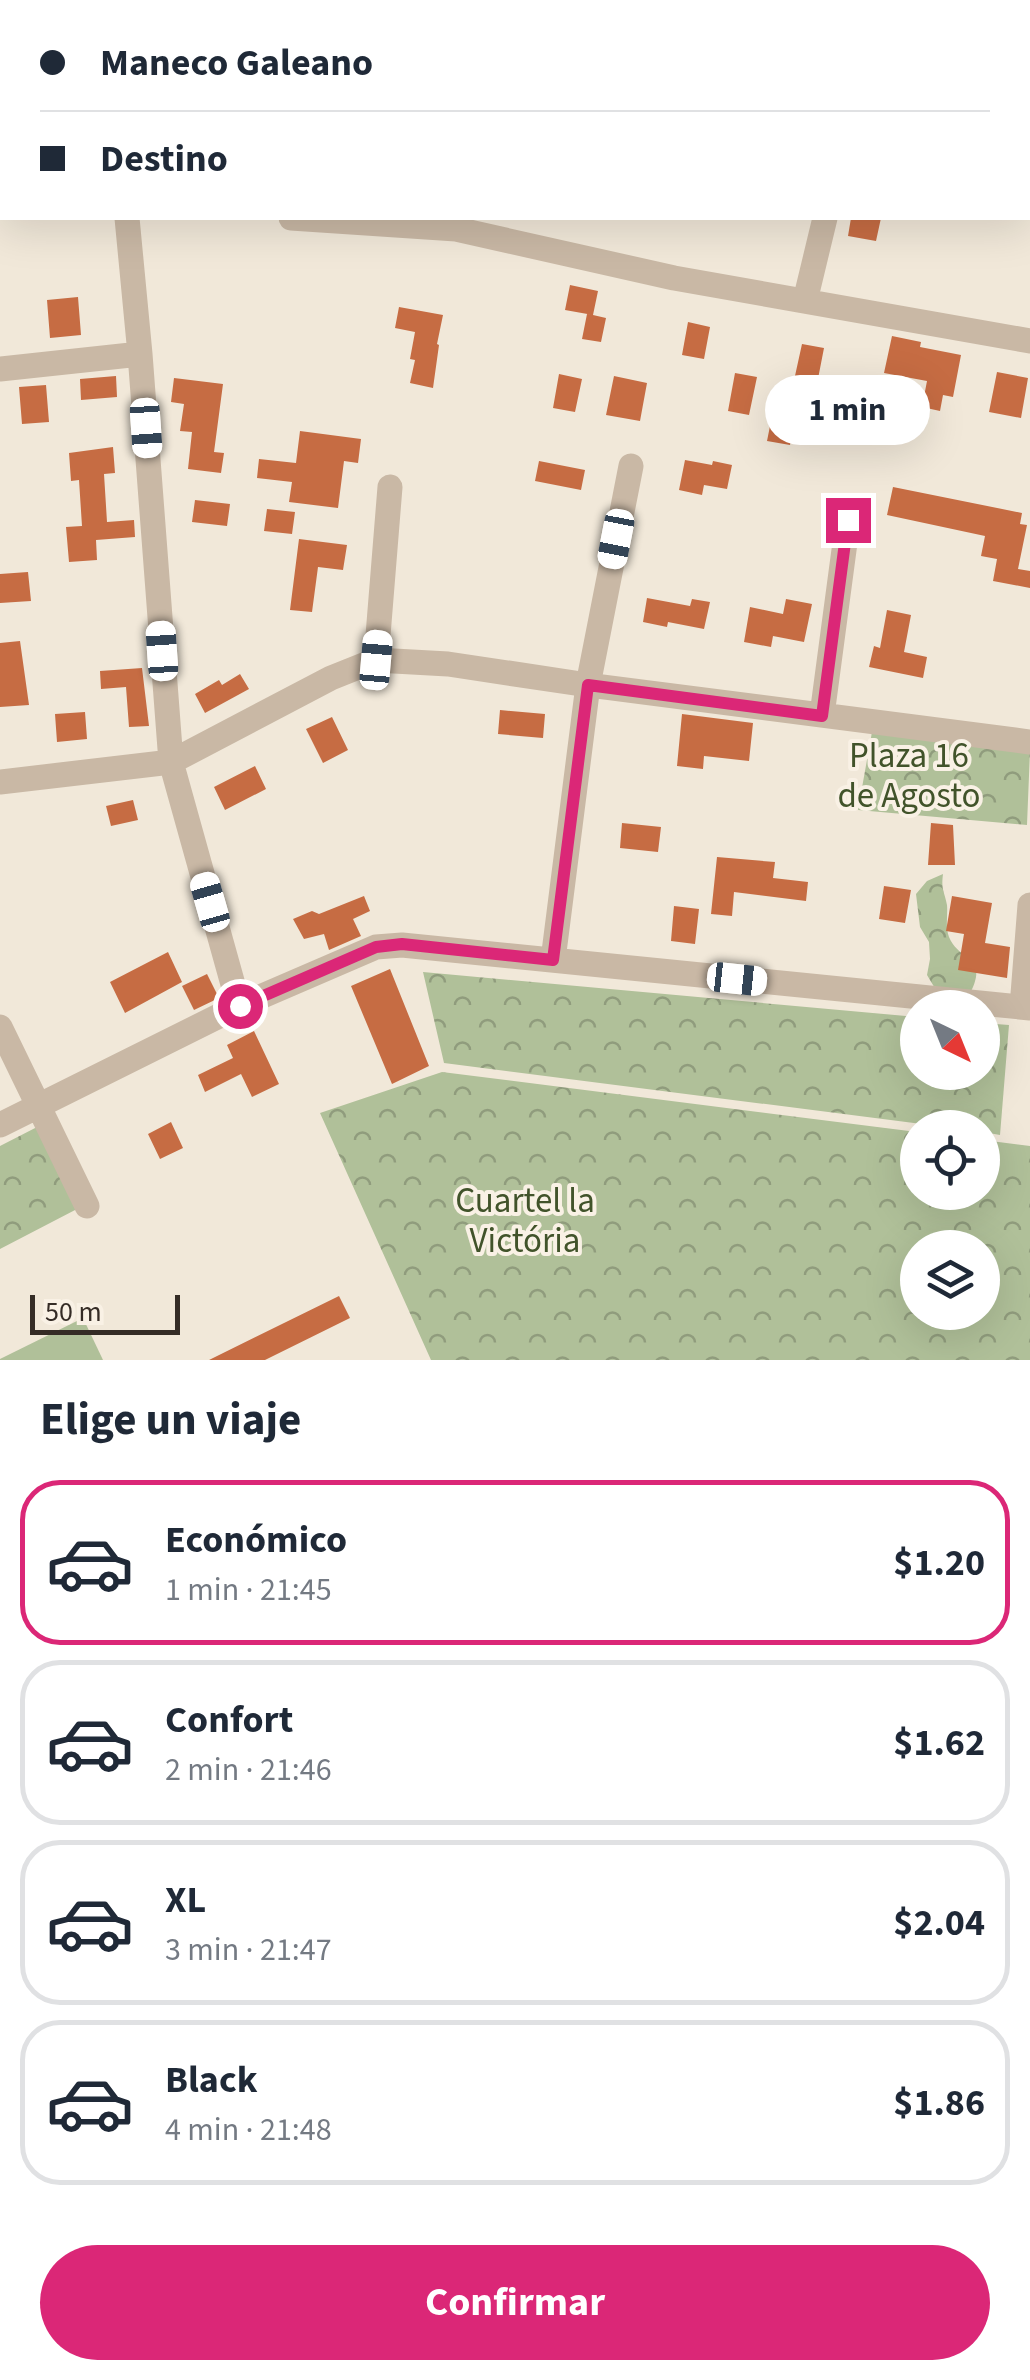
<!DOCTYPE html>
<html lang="es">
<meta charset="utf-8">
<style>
body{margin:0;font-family:"Source Sans 3",sans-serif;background:#f6f6f7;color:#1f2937;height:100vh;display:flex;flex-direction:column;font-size:38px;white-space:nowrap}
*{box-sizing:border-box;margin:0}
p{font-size:32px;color:#747a83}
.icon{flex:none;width:55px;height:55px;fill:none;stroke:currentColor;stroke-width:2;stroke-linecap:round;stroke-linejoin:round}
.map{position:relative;height:1360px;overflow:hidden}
.details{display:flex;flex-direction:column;background:#fff;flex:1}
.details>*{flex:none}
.guide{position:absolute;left:0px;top:0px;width:1030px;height:220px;box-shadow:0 10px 40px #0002;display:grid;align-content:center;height:220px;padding:0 40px;background:#fff}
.needle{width:65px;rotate:137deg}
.buttons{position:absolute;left:900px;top:990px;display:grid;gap:20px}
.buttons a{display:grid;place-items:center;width:100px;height:100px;border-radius:50%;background:#fff;box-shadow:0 10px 40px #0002;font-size:50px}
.scale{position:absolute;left:30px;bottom:25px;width:150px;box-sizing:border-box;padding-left:10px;border:5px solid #352c26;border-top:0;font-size:28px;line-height:35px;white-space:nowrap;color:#352c26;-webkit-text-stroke:8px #f9f1e5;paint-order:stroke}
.end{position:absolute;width:45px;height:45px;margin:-22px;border:12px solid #db2777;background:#fff;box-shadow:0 0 0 5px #fff}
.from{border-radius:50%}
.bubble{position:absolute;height:70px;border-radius:35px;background:#fff;box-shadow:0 10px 40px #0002;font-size:32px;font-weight:700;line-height:70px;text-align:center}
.car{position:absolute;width:30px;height:60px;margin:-30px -15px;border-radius:12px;box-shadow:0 0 8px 2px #0007;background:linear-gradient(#fff 24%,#345 0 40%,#fff 0 76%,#345 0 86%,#fff 0)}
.guide b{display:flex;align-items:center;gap:35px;height:95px;font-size:38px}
.guide b+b{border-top:2px solid #e0e1e3}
.guide i{width:25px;height:25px;background:#1f2937}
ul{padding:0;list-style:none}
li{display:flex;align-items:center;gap:30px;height:165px;margin:0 20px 15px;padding:0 20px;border:5px solid #e0e1e3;border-radius:40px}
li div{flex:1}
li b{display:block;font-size:38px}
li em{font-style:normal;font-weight:700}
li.on{border-color:#db2777}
li>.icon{width:90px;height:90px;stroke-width:1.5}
h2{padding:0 40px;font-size:45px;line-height:120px}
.action{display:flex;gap:20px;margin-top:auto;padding:20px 40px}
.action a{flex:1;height:115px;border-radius:60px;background:#db2777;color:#fff;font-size:40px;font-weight:700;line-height:115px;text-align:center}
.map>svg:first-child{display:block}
.grass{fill:#b0c099}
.forest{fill:url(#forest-crowns);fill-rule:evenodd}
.building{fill:#c66c43}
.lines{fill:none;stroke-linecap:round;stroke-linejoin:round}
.minor{stroke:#c9b8a5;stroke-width:25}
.route{stroke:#db2777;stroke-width:12}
.labels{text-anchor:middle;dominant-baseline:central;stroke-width:8;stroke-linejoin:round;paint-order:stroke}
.park-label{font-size:35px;fill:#41532a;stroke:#f9f1e5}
</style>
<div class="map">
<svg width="1030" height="1360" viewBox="0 0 1030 1360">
<defs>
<pattern id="forest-crowns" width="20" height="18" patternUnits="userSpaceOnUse" patternTransform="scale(2.5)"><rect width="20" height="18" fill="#b0c099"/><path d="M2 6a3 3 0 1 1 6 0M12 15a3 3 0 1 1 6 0" fill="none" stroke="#909c7d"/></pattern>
</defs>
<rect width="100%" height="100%" fill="#f1e8d9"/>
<path class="grass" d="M 83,1318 L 103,1360 L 0,1360 L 0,1359 Z"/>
<path class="forest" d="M 872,732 L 1030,751 L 1027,825 L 858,810 Z
M 943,874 C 941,890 944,890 947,905 C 948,915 945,926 949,937 C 960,963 991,956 968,997 L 936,990 L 927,975 L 930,959 L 929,942 L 920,927 L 916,894 L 927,881 Z
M 423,972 L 917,1017 L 918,1072 L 982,1072 L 983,1023 L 1009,1025 L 1000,1135 L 983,1132 L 982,1128 L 945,1127 L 444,1063 Z
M 442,1072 L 917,1132 L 918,1192 L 982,1192 L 983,1140 L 1030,1146 L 1030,1360 L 431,1360 L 320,1113 ZM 918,1248 L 982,1248 L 982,1312 L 918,1312 Z
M 39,1126 L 77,1209 L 0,1249 L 0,1146 Z"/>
<path class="building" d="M 851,218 L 881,218 L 876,241 L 848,236 Z
M 570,285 L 598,291 L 593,315 L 606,318 L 601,342 L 582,339 L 587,314 L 593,315 L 565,310 Z
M 78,297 L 81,335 L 50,338 L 47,300 Z
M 399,307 L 443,315 L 437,344 L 439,345 L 433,388 L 410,383 L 415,360 L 410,359 L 415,332 L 395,328 Z
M 688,322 L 710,327 L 704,359 L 682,355 Z
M 892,336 L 921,342 L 920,347 L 961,355 L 953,397 L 943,395 L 940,411 L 922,407 L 927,381 L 884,373 Z
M 802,344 L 824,348 L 816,389 L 793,385 Z
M 997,372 L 1028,378 L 1021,418 L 989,412 Z
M 735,373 L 757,377 L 749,415 L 728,411 Z
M 559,374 L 582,379 L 575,412 L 553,408 Z
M 116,376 L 117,397 L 81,400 L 80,379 Z
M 614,376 L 647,383 L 640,421 L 606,415 Z
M 174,378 L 223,384 L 214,452 L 224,453 L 221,473 L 188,469 L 192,432 L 180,431 L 184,404 L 171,402 Z
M 46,385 L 49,422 L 22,424 L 19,387 Z
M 772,416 L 795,420 L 790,445 L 767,441 Z
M 300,431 L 361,439 L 358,463 L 344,461 L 338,508 L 289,502 L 292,482 L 257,478 L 259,459 L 296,463 Z
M 113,447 L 115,473 L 104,474 L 107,522 L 134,520 L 135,537 L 96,540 L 97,560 L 69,562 L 66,527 L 82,526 L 79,480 L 71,481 L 69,453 Z
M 685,460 L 712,465 L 713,461 L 732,465 L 727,489 L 704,485 L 702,495 L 679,490 Z
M 539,461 L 585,470 L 581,490 L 535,481 Z
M 893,487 L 1022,513 L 1020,524 L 1027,525 L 1018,569 L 1030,571 L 1030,588 L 993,581 L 997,559 L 981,556 L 985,536 L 887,515 Z
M 195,500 L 230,504 L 227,526 L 192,522 Z
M 267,509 L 295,512 L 292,534 L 264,531 Z
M 299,539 L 347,545 L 343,570 L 318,567 L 312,612 L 290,610 Z
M 28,572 L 31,601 L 0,603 L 0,574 Z
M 647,598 L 690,606 L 692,599 L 710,602 L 704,629 L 668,622 L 667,627 L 643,622 Z
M 786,599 L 812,604 L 804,642 L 773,636 L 771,647 L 744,642 L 750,607 L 783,614 Z
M 887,610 L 911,615 L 904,652 L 927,657 L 923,678 L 869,667 L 874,646 L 880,648 Z
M 20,641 L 29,705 L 0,707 L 0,643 Z
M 142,668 L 149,726 L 129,727 L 126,687 L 101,689 L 100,671 Z
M 240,674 L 249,689 L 205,713 L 195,694 L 219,680 L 222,685 Z
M 500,710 L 545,714 L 543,738 L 498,734 Z
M 85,712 L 87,739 L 57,742 L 55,714 Z
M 682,714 L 753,723 L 749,761 L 704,756 L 703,769 L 677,766 Z
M 332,717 L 348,750 L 323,763 L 306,729 Z
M 255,766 L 266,789 L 225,810 L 214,787 Z
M 133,800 L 138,820 L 111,826 L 106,806 Z
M 622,823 L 661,827 L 658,852 L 620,848 Z
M 931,823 L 953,825 L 955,865 L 928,865 Z
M 717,857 L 775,862 L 773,878 L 808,882 L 806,901 L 734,892 L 732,916 L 711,914 Z
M 884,886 L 911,890 L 905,923 L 879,919 Z
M 364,896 L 370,911 L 353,919 L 361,936 L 329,950 L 324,934 L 304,939 L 293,919 L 312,911 L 319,914 Z
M 952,896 L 992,903 L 985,943 L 1010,947 L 1007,978 L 958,970 L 964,934 L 946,931 Z
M 674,906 L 699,909 L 695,944 L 671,941 Z
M 168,952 L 182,982 L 125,1013 L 110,982 Z
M 390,969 L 429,1066 L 392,1084 L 351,986 Z
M 207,974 L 219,998 L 194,1010 L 182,986 Z
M 254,1031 L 279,1084 L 252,1097 L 241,1074 L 205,1092 L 198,1075 L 233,1058 L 227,1045 Z
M 171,1122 L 183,1148 L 160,1159 L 148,1134 Z
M 339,1296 L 350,1318 L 265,1360 L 209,1360 Z"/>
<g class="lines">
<path class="minor" d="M 89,0 L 89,2
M 453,2 L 454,0
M 878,2 L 878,0
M 1028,151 L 1030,151
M 127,218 L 140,354 L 171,762 L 239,1006
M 291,218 L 456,229 L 674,278 L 1030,341
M 805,301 L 825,218
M 0,369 L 140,354
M 376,660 L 390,487
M 822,715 L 848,520
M 0,782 L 171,762 L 331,678 L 376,660 L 448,664 L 588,685 L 1030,742
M 553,960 L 588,685 L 631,466
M 1022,1007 L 1030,905
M 0,1027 L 87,1206
M 0,1125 L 239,1006 L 376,947 L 402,945 L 1030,1008"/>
</g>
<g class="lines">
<path class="route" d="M 240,1006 L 376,947 L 402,944 L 553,960 L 588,685 L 822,716 L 848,520"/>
</g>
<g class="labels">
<g class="park-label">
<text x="909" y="756">Plaza 16<tspan x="909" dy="40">de Agosto</tspan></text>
<text x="525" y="1201">Cuartel la<tspan x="525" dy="40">Victória</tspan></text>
</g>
</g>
</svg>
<div class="buttons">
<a><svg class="needle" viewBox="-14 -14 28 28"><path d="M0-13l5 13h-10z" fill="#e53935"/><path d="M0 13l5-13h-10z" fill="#747a83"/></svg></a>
<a><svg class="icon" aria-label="locate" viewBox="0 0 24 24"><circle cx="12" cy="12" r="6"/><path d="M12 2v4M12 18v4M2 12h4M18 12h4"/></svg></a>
<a><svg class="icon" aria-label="layers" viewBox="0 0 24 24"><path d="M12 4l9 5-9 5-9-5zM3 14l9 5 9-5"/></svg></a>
</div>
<div class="scale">50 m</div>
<i class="end from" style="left:240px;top:1006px"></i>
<i class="end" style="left:848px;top:520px"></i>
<div class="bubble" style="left:765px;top:375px;width:165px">1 min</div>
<i class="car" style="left:146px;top:428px;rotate:176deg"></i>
<i class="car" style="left:616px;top:539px;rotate:191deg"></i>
<i class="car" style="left:162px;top:651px;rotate:356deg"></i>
<i class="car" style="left:376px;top:660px;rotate:5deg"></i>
<i class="car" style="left:210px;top:902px;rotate:344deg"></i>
<i class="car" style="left:737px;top:979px;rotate:96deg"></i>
<div class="guide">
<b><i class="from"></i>Maneco Galeano</b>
<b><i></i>Destino</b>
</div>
</div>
<section class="details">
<h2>Elige un viaje</h2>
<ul>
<li class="on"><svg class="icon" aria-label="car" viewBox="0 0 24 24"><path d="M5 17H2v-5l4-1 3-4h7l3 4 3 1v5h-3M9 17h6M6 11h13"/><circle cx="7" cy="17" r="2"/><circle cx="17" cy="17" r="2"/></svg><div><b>Económico</b><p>1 min · 21:45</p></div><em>$1.20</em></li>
<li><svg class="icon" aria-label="car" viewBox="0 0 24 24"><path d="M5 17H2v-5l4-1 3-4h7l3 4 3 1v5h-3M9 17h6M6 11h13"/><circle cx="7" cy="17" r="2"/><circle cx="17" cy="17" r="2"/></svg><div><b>Confort</b><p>2 min · 21:46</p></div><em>$1.62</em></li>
<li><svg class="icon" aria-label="car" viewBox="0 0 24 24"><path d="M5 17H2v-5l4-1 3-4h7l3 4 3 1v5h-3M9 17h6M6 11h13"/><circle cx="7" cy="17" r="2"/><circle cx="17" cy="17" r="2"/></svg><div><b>XL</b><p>3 min · 21:47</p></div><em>$2.04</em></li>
<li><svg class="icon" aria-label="car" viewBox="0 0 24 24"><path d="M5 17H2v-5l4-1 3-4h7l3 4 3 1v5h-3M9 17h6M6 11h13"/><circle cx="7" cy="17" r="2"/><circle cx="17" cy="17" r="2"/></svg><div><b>Black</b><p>4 min · 21:48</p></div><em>$1.86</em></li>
</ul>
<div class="action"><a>Confirmar</a></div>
</section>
